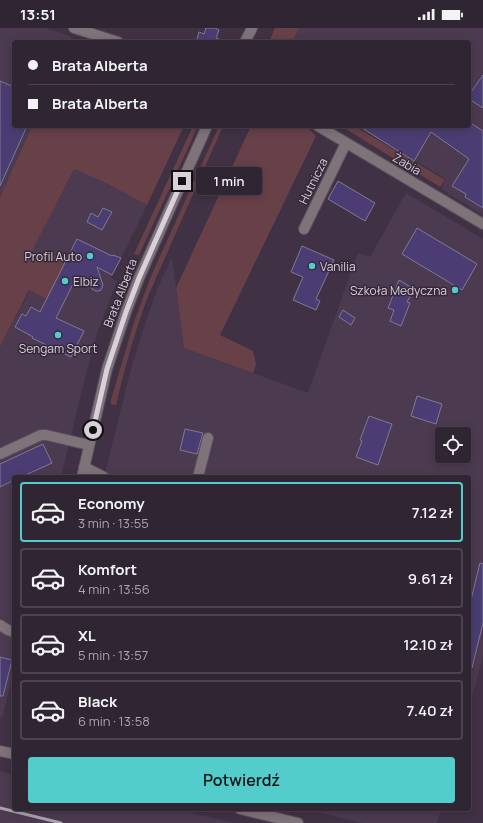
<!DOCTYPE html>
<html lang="pl">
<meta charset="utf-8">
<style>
body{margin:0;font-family:Manrope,sans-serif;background:#382e3b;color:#f1f3f6;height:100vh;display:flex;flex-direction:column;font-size:15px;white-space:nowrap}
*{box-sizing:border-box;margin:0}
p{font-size:13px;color:#a8a5ac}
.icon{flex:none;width:22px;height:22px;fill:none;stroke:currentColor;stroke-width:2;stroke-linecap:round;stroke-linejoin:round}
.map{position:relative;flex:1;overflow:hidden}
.panel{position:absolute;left:12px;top:447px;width:459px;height:336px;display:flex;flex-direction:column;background:#302633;border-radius:4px;box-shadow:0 2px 10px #0003,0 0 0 1px #4b434e}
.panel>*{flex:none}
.hud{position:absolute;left:12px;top:12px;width:459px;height:88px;border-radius:4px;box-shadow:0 2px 10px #0003,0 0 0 1px #4b434e;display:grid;align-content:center;height:88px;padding:0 16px;background:#302633}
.fabs{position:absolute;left:435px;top:399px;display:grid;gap:8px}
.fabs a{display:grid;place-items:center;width:36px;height:36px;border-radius:4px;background:#302633;box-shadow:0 2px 10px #0003,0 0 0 1px #4b434e;font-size:20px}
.end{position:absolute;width:18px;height:18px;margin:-9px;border:5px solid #d9d0db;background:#111;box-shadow:0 0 0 2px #111}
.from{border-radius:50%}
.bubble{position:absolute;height:28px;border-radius:4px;background:#302633;box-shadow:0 2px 10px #0003,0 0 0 1px #4b434e;font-size:13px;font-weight:600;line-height:28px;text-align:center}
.hud b{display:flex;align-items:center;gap:14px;height:38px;font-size:15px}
.hud b+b{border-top:1px solid #4b434e}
.hud i{width:10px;height:10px;background:#f1f3f6}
ul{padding:7px 0 0;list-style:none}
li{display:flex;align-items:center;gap:12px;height:60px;margin:0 8px 6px;padding:0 8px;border:2px solid #4b434e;border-radius:4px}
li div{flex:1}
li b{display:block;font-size:15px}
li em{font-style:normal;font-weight:600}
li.current{border-color:#52cdcc}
li>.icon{width:36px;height:36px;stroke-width:1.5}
.cta{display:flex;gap:8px;margin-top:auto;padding:8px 16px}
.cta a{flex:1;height:46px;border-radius:4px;background:#52cdcc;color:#111;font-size:16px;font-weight:600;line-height:46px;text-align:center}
.status{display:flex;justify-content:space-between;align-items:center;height:28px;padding:0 20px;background:#302633;direction:ltr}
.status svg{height:11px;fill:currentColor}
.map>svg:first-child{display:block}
.built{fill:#4c3a51;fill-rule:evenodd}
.green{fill:#684148}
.building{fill:#4b3d74;stroke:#7e7a92}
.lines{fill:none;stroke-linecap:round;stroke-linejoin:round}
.minor-casing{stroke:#5c4e5f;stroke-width:12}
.minor{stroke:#7e7379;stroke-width:10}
.rail{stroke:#aca1ae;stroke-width:3}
.route{stroke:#d9d0db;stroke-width:5}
.poi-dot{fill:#52cdcc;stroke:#352839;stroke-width:1.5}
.labels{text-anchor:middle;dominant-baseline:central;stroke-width:3;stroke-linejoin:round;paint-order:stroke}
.street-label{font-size:12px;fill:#d9d0db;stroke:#352839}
.poi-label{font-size:12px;fill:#d9d0db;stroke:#352839;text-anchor:end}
</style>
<div class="status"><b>13:51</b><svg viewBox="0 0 49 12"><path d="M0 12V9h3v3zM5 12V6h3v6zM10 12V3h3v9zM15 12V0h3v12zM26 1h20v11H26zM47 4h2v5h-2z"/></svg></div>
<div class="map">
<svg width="483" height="795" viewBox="0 0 483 795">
<rect width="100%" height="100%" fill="#403244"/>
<path class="built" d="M 0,0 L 45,0 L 72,9 L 69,14 L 14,14 L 14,98 L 32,98 L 0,169 Z
M 299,0 L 483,0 L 483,187 L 441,161 L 446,151 L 356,98 L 469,98 L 469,14 L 292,14 Z
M 74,141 L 106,155 L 147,177 L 111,250 L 117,253 L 97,305 L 83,358 L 61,449 L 14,449 L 14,643 L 3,687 L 0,690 L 0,319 L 30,262 L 68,229 L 30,226 Z
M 406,165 L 483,211 L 483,629 L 469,679 L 469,449 L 104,449 L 132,337 L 148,287 L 158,259 L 172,230 L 184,320 L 308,365 L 358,225 L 370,229 ZM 442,406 L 464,406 L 464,428 L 442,428 Z
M 0,743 L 14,747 L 14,781 L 175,781 L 234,795 L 0,795 Z
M 305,781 L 441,781 L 437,795 L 363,795 Z"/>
<path class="green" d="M 275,0 L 299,0 L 292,14 L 269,14 Z
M 32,98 L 184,98 L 147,177 L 106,155 L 74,141 L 31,225 L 68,229 L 47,271 L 29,262 L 0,319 L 0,169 Z
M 193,98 L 198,98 L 139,227 L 134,226 Z
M 219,98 L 223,98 L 149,266 C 135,302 125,339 116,377 L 111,376 L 111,372 L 134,294 L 151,248 Z
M 251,98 L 303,98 L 311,103 L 316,108 L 220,307 L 253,323 L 256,336 L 253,345 L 184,320 L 176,260 Z
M 341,98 L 354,98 L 445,152 L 440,159 Z"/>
<path class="building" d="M 206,0 L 215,0 L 219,2 L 216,10 L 224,13 L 224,14 L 196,14 L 199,4 L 204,6 Z
M 483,47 L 483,80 L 469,71 L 469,67 Z
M 0,53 L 14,59 L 14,98 L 27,98 L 0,158 Z
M 469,94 L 483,103 L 483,180 L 465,169 L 466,166 L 452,158 L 469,131 L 431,104 L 414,133 L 359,98 L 469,98 Z
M 338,153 L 375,175 L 365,193 L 328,171 Z
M 103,180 L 112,184 L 102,202 L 87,194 L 91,185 L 98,189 Z
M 417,200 L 477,236 L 462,262 L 402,226 Z
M 77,211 L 112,228 L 113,227 L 121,230 L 112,247 L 97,239 L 103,257 L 101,262 L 98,263 L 96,263 L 92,261 L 89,257 L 76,250 L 56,290 L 84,303 L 71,329 L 32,310 L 33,309 L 15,299 L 22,286 L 26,288 L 31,279 L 40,284 Z
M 302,218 L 334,232 L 316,271 L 320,273 L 316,282 L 293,272 L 303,249 L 291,244 Z
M 399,252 L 414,261 L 407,274 L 410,275 L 401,298 L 390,293 L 394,282 L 388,280 Z
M 343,282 L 355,290 L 351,297 L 339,289 Z
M 417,368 L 442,376 L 436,396 L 411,388 Z
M 369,388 L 392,396 L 378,437 L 356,429 L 362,413 L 360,412 Z
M 185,401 L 203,405 L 202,408 L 197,426 L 180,422 Z
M 43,416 L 52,435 L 21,449 L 14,449 L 14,452 L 0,459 L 0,436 Z
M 480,535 L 483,536 L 483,595 L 472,640 L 469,639 L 469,580 Z
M 0,629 L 12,632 L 3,668 L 0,668 Z"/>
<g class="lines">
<defs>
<path id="minor" d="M 74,0 L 118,14
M 245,14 L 252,0
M 318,98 L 483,196
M 304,201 L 346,115
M 0,426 L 41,407 L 46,407 L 89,417
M 84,439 L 104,449
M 82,449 L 107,341 L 126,284 L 139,250 L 207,98
M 198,449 L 208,410
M 0,597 L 8,602 L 14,604
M 0,723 L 14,726
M 240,781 L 298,795"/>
</defs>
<use href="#minor" class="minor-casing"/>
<use href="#minor" class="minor"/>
<path class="rail" d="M 0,780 L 61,795"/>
</g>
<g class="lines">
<path class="route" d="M 93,402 L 107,341 L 126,284 L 139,250 L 182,153"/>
</g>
<g class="poi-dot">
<circle cx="90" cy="228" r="4"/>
<circle cx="312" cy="238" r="4"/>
<circle cx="65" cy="253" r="4"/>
<circle cx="455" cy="262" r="4"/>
<circle cx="58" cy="307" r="4"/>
</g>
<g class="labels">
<g class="street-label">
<text transform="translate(407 136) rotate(31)">Żabia</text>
<text transform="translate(313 153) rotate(-64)">Hutnicza</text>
<text transform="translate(120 265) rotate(-69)">Brata Alberta</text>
</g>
<g class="poi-label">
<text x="82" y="228">Profil Auto</text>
<text x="320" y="238" text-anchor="start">Vanilia</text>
<text x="73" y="253" text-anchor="start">Elbiz</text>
<text x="447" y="262">Szkoła Medyczna</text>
<text x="58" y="320" text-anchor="middle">Sengam Sport</text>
</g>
</g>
</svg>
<div class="fabs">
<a><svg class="icon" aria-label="locate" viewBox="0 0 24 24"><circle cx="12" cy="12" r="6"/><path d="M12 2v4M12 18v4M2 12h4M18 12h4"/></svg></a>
</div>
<i class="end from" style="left:93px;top:402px"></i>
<i class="end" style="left:182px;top:153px"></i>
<div class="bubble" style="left:196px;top:139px;width:66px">1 min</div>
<div class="hud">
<b><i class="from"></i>Brata Alberta</b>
<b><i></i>Brata Alberta</b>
</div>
<section class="panel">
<ul>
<li class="current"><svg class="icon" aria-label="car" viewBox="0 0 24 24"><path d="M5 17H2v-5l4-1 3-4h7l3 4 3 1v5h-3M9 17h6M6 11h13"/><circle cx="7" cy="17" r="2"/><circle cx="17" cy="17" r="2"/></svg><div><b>Economy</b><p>3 min · 13:55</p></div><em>7.12 zł</em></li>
<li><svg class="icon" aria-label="car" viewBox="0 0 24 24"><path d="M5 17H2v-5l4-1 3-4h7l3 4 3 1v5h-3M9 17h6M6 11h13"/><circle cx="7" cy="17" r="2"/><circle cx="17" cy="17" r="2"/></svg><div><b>Komfort</b><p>4 min · 13:56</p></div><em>9.61 zł</em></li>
<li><svg class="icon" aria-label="car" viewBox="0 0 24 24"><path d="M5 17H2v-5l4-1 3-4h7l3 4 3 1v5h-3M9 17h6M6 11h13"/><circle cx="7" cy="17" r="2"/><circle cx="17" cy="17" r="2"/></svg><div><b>XL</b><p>5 min · 13:57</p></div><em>12.10 zł</em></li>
<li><svg class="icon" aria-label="car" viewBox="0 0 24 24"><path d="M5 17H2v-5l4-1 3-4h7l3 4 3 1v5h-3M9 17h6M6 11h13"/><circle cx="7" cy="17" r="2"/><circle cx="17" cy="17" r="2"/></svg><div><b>Black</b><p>6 min · 13:58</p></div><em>7.40 zł</em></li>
</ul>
<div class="cta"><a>Potwierdź</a></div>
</section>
</div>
